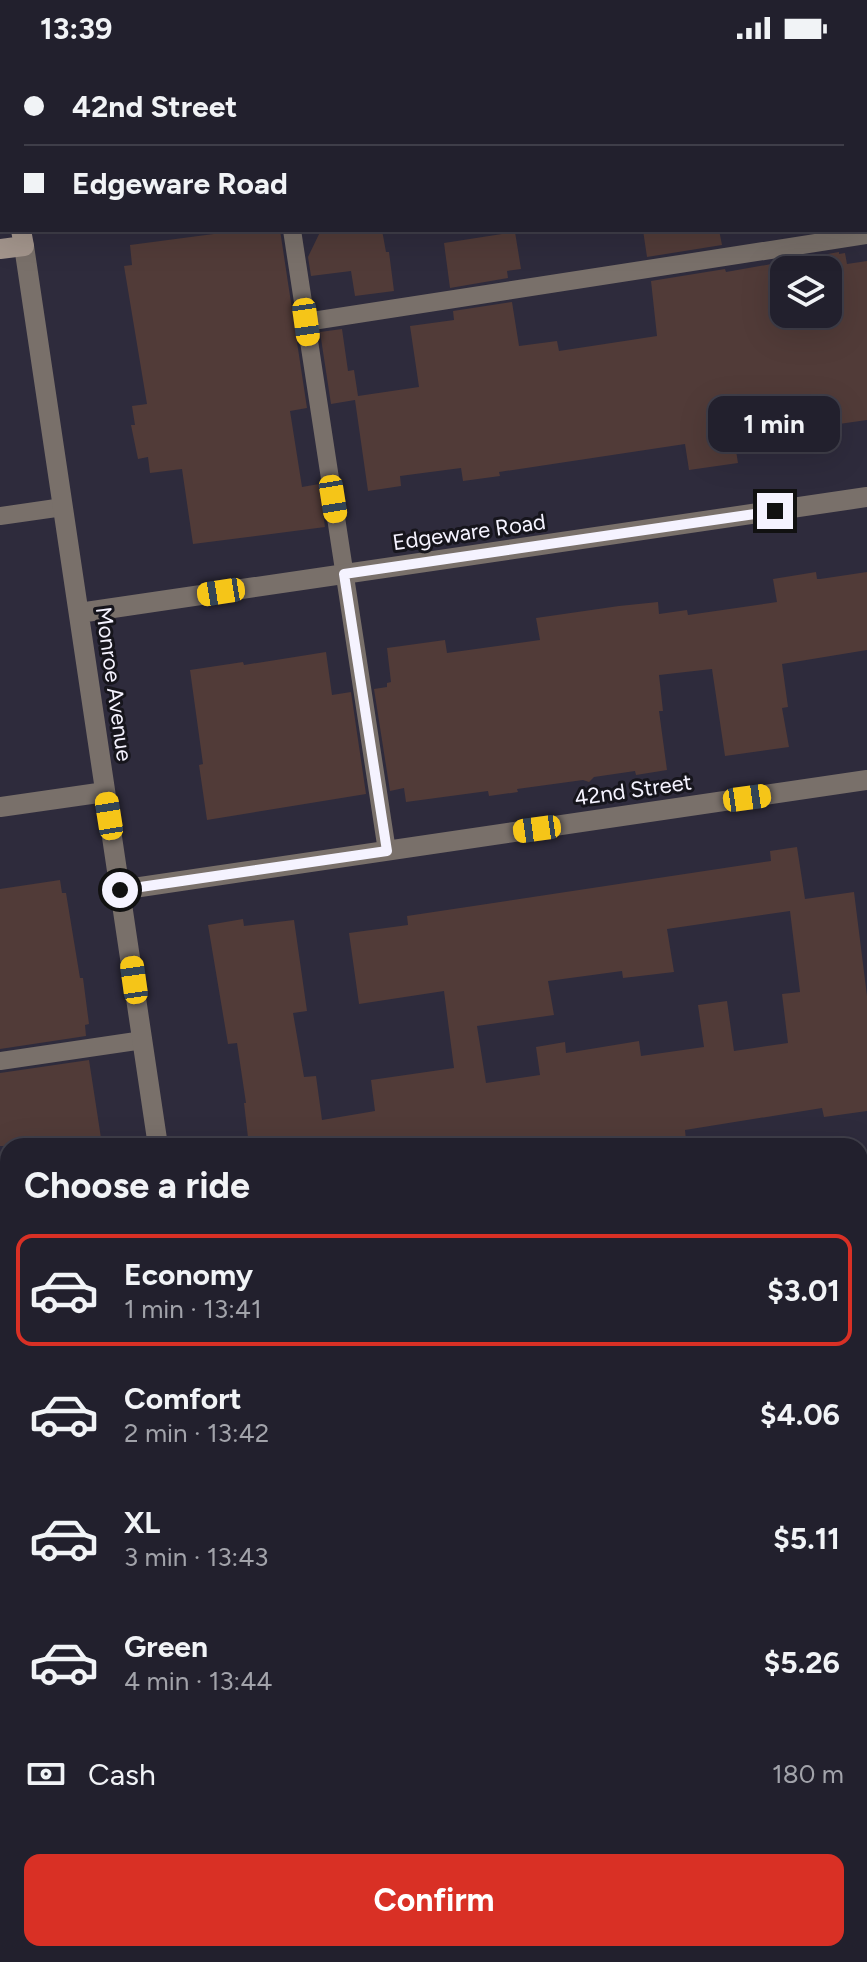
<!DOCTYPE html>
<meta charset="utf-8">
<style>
body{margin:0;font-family:Figtree,sans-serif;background:#2a2835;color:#f1f3f6;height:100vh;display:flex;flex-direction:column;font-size:30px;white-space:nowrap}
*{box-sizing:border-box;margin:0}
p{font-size:26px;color:#a2a3aa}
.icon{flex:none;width:44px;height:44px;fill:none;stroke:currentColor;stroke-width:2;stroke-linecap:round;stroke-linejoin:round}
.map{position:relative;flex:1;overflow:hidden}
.drawer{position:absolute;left:0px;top:1082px;width:868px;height:824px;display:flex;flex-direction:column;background:#22202d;border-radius:24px 24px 0 0;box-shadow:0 8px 32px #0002,0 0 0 2px #3f3e49}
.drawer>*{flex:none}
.hud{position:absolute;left:0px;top:0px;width:868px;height:176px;box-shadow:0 8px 32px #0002,0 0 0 2px #3f3e49;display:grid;align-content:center;height:176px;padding:0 24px;background:#22202d}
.controls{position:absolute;left:770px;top:200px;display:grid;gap:16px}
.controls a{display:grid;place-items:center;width:72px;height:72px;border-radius:16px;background:#22202d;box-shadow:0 8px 32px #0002,0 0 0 2px #3f3e49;font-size:40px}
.end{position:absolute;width:36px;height:36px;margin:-18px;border:10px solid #f5f3ff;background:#111;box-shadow:0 0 0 4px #111}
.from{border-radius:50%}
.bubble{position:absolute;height:56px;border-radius:16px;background:#22202d;box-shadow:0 8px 32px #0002,0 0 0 2px #3f3e49;font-size:26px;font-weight:700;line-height:56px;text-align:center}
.car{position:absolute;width:24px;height:48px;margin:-24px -12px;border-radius:10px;box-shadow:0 0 6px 2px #0007;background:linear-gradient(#f5c518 24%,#345 0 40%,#f5c518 0 76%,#345 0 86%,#f5c518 0)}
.hud b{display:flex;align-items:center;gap:28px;height:76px;font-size:30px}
.hud b+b{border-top:2px solid #3f3e49}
.hud i{width:20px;height:20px;background:#f1f3f6}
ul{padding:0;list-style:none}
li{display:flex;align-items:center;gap:24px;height:112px;margin:0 16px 12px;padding:0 8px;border:4px solid transparent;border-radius:16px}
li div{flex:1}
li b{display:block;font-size:30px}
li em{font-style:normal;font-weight:700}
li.selected{border-color:#d93025}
li>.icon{width:72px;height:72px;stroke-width:1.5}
h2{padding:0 24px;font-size:36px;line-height:96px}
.pay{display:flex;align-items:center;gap:20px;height:88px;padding:0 24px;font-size:30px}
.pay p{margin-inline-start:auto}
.primary-button{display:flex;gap:16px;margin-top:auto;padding:16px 24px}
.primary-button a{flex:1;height:92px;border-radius:16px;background:#d93025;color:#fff;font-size:32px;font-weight:700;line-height:92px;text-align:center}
.status{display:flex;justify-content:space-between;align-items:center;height:56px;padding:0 40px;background:#22202d;direction:ltr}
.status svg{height:22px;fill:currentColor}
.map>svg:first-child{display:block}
.built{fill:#373249}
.building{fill:#513b38;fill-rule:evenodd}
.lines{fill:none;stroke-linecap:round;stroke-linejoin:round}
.lane{stroke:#79706a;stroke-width:18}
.street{stroke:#79706a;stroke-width:20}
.secondary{stroke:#a3958c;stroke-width:20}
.route{stroke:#f5f3ff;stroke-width:10}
.labels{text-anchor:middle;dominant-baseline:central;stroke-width:6;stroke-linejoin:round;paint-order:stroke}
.street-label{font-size:22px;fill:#f5f3ff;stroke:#16151c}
</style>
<div class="status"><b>13:39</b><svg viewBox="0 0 49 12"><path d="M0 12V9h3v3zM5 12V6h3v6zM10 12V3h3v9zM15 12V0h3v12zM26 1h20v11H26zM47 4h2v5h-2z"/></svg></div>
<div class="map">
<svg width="867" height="1906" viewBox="0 0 867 1906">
<rect width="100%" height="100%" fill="#2e2b3c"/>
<path class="built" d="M 8,1318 L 8,1898 L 227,1898 L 229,1906 L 0,1906 L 0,1319 Z"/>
<path class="building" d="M 244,174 L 280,174 L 307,352 L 290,355 L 302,431 L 319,428 L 325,471 L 193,488 L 182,413 L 150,417 L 148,401 L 138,403 L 131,369 L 135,369 L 132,350 L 147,348 L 124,210 L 132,209 L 130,189 Z
M 321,174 L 382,174 L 386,196 L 389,196 L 394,235 L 355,240 L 351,215 L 311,220 L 308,201 Z
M 643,174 L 719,174 L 722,189 L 647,201 Z
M 515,176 L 521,213 L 507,215 L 508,222 L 450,232 L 444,187 Z
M 839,196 L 839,198 L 845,197 L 847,208 L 867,205 L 867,364 L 839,368 L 839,364 L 745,377 L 745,381 L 734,382 L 738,407 L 689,414 L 685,388 L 499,416 L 500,420 L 463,425 L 461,412 L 400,420 L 401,430 L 368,435 L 355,344 L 331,348 L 320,276 L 342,273 L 348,315 L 354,314 L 358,340 L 419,331 L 410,270 L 454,264 L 453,255 L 512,246 L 519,290 L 557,285 L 559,295 L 657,280 L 651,225 L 725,213 L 726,216 ZM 784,214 L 828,214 L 828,258 L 784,258 Z
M 816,516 L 817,523 L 820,523 L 867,516 L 867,594 L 782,608 L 788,651 L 782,652 L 789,691 L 725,700 L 712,613 L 659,619 L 663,655 L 659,655 L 667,714 L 636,719 L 635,715 L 594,721 L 589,726 L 583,724 L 517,733 L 518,736 L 489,740 L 488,735 L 406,746 L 404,732 L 390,735 L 374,633 L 387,631 L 387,627 L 391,626 L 387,592 L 445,584 L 447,597 L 540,584 L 536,562 L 619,550 L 658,546 L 659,558 L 687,554 L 688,559 L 777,546 L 773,523 Z
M 326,596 L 332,639 L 351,636 L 366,738 L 207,764 L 199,709 L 203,708 L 190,614 L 243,606 L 244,609 Z
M 797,791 L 805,843 L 854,836 L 867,940 L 867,1055 L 824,1061 L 822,1052 L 685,1074 L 686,1084 L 648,1090 L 249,1090 L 244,1047 L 246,1047 L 237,987 L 228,988 L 208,869 L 243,863 L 244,870 L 294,864 L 307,955 L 293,957 L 304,1021 L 316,1020 L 322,1064 L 375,1055 L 371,1024 L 454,1012 L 444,935 L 359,948 L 349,877 L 408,869 L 407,860 L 771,805 L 770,795 ZM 790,855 L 800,936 L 782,938 L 788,987 L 734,995 L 727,945 L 698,949 L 704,991 L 641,1000 L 639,985 L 566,997 L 565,986 L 536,991 L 540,1019 L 486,1027 L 477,970 L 554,959 L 548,925 L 622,915 L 623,922 L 674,916 L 667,873 Z
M 60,824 L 62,837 L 66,837 L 80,922 L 83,922 L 89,968 L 85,969 L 86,980 L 0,993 L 0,833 Z
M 89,1004 L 101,1082 L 46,1090 L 0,1090 L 0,1017 Z"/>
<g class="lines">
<path class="lane" d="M 266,0 L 266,2
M 292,174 L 387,795
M 306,266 L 867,179
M 0,460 L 63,451
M 0,1005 L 143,984"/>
<path class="street" d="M 0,36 L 2,50
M 24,190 L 158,1090
M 79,557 L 867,441
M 0,751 L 105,736
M 120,834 L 867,724
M 860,1117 L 867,1116
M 0,1275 L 8,1274
M 860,1510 L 867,1509
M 280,1898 L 281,1906"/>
<path class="secondary" d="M 351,2 L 365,0
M 0,193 L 24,190 L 21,174"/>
</g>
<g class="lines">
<path class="route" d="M 120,834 L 387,795 L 344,518 L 775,455"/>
</g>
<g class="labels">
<g class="street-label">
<text transform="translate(469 476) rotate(-8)">Edgeware Road</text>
<text transform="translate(114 628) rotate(82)">Monroe Avenue</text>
<text transform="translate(633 734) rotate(-8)">42nd Street</text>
</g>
</g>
</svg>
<div class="controls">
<a><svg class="icon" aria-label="layers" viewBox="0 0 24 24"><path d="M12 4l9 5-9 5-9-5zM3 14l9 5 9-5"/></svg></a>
</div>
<i class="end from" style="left:120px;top:834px"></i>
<i class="end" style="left:775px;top:455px"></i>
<div class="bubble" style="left:708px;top:340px;width:132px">1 min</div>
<i class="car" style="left:306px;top:266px;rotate:172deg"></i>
<i class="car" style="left:333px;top:443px;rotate:171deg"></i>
<i class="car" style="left:221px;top:536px;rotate:261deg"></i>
<i class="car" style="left:747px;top:742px;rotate:82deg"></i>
<i class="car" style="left:109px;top:760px;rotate:351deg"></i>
<i class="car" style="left:537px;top:773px;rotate:262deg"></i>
<i class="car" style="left:134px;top:924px;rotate:352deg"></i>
<div class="hud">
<b><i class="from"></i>42nd Street</b>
<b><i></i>Edgeware Road</b>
</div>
<section class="drawer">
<h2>Choose a ride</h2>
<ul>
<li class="selected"><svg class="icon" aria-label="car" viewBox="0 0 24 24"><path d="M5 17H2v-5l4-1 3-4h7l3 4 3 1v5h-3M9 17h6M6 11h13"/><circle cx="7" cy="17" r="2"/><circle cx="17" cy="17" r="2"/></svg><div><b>Economy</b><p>1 min · 13:41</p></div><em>$3.01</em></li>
<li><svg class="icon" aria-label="car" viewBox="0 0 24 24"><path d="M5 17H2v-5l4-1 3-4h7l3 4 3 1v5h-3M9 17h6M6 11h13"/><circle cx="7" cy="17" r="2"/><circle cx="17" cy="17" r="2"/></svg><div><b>Comfort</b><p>2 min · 13:42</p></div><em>$4.06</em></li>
<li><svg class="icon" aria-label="car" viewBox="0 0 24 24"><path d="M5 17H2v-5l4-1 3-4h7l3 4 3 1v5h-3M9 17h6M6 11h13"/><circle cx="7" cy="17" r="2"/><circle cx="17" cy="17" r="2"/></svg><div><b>XL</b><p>3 min · 13:43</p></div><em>$5.11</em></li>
<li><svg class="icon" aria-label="car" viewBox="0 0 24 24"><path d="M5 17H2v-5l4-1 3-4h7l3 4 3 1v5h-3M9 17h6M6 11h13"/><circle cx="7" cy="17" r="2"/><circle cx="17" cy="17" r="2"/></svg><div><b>Green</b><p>4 min · 13:44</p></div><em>$5.26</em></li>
</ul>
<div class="pay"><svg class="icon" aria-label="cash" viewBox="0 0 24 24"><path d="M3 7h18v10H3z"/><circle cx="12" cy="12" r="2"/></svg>Cash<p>180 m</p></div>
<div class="primary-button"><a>Confirm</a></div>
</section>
</div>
